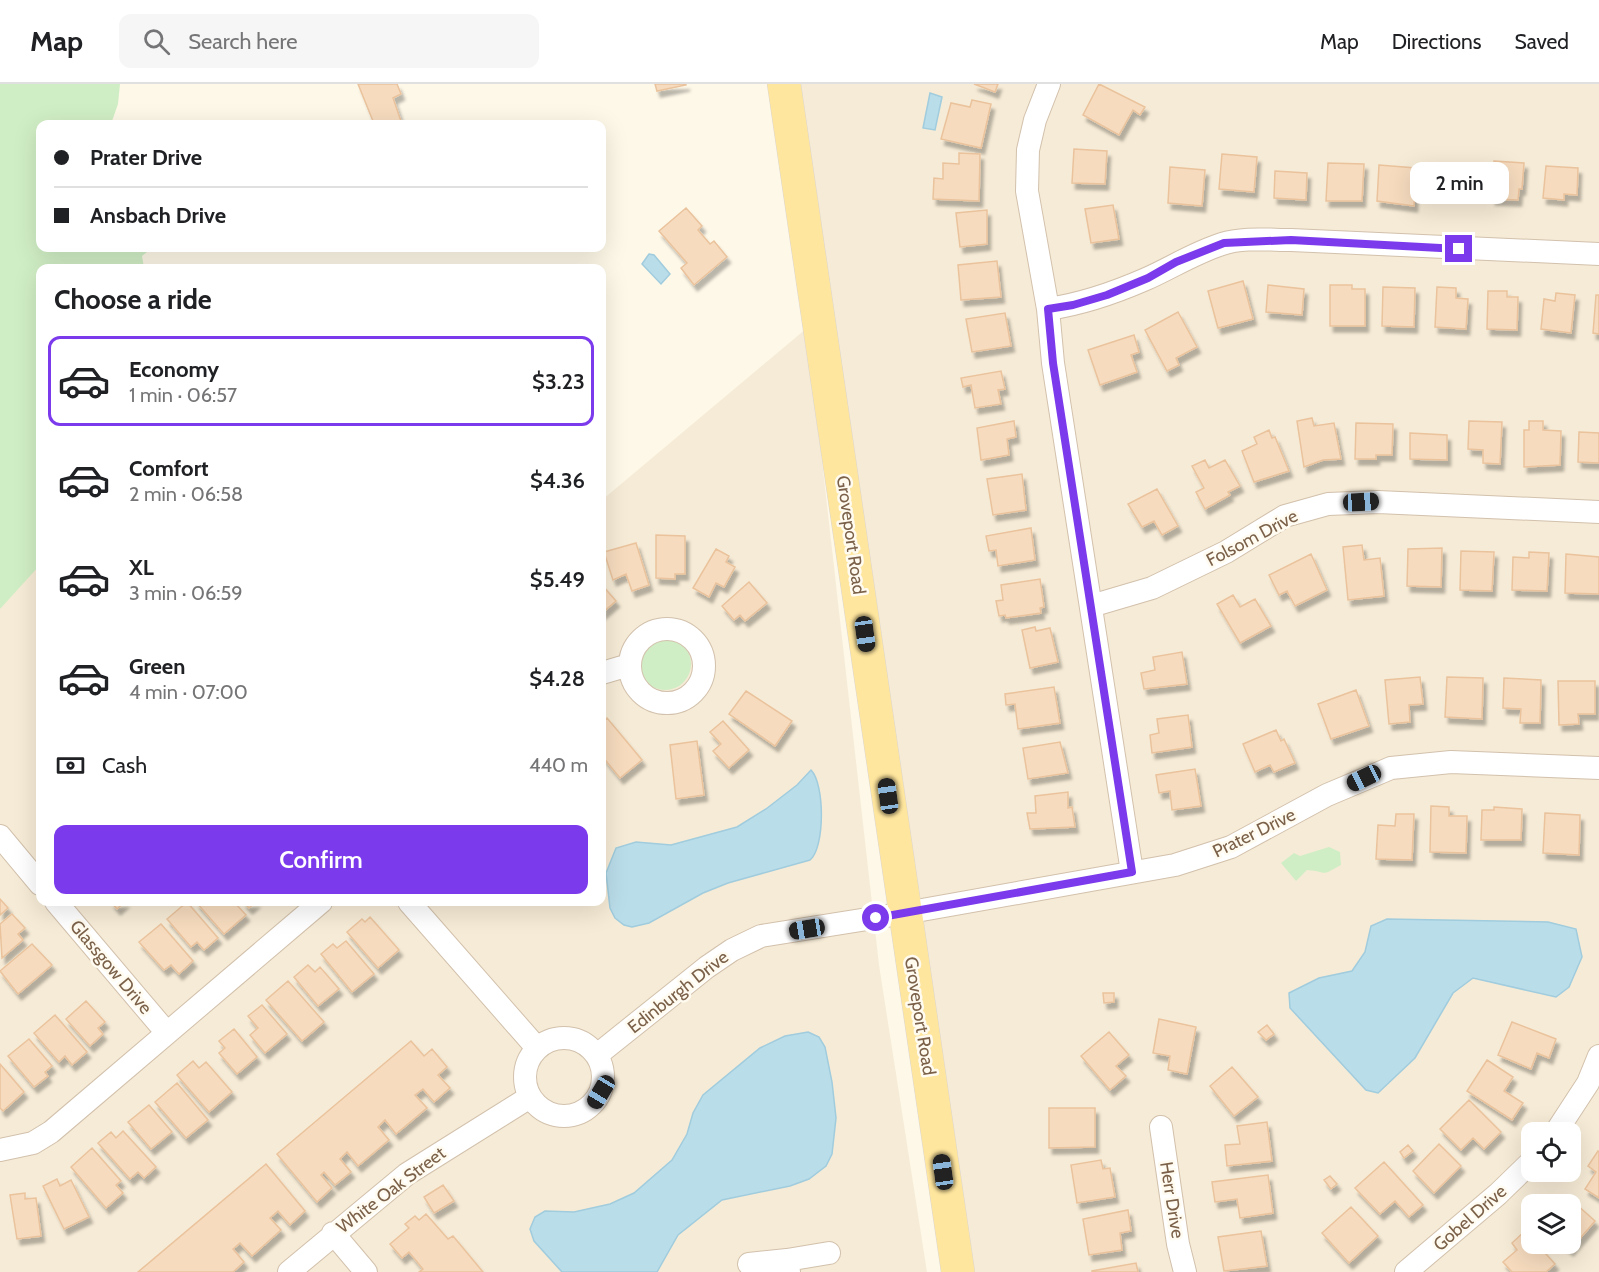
<!DOCTYPE html>
<meta charset="utf-8">
<style>
body{margin:0;font-family:Cabin,sans-serif;background:#f6f6f6;color:#202124;height:100vh;display:flex;flex-direction:column;font-size:22px;white-space:nowrap}
*{box-sizing:border-box;margin:0}
p{font-size:20px;color:#757577}
.icon{flex:none;width:33px;height:33px;fill:none;stroke:currentColor;stroke-width:2;stroke-linecap:round;stroke-linejoin:round}
.map{position:relative;flex:1;overflow:hidden}
.sheet{position:absolute;left:36px;top:180px;width:570px;height:642px;display:flex;flex-direction:column;background:#fff;border-radius:12px;box-shadow:0 6px 24px #0002}
.sheet>*{flex:none}
.banner{position:absolute;left:36px;top:36px;width:570px;height:132px;border-radius:12px;box-shadow:0 6px 24px #0002;display:grid;align-content:center;height:132px;padding:0 18px;background:#fff}
.buttons{position:absolute;left:1521px;top:1038px;display:grid;gap:12px}
.buttons a{display:grid;place-items:center;width:60px;height:60px;border-radius:12px;background:#fff;box-shadow:0 6px 24px #0002;font-size:30px}
.end{position:absolute;width:27px;height:27px;margin:-14px;border:8px solid #7c3aed;background:#fff;box-shadow:0 0 0 3px #fff}
.from{border-radius:50%}
.bubble{position:absolute;height:42px;border-radius:12px;background:#fff;box-shadow:0 6px 24px #0002;font-size:20px;font-weight:600;line-height:42px;text-align:center}
.car{position:absolute;width:18px;height:36px;margin:-18px -9px;border-radius:8px;box-shadow:0 0 4px 2px #0007;background:linear-gradient(#222 24%,#8ab4d8 0 40%,#222 0 76%,#8ab4d8 0 86%,#222 0)}
.banner b{display:flex;align-items:center;gap:21px;height:57px;font-size:22px}
.banner b+b{border-top:2px solid #e0e0e0}
.banner i{width:15px;height:15px;background:#202124}
ul{padding:0;list-style:none}
li{display:flex;align-items:center;gap:18px;height:90px;margin:0 12px 9px;padding:0 6px;border:3px solid transparent;border-radius:12px}
li div{flex:1}
li b{display:block;font-size:22px}
li em{font-style:normal;font-weight:600}
li.selected{border-color:#7c3aed}
li>.icon{width:54px;height:54px;stroke-width:1.5}
h2{padding:0 18px;font-size:27px;line-height:72px}
.pay{display:flex;align-items:center;gap:15px;height:66px;padding:0 18px;font-size:22px}
.pay p{margin-inline-start:auto}
.button{display:flex;gap:12px;margin-top:auto;padding:12px 18px}
.button a{flex:1;height:69px;border-radius:12px;background:#7c3aed;color:#fff;font-size:24px;font-weight:600;line-height:69px;text-align:center}
header{display:flex;align-items:center;gap:36px;box-sizing:border-box;height:84px;padding:0 30px;background:#fff;border-bottom:2px solid #e0e0e0}
header strong{font-size:28px}
nav{display:flex;gap:33px;margin-inline-start:auto;font-size:21px}
.search{width:420px;height:54px;background:#f6f6f6;display:flex;align-items:center;gap:15px;box-sizing:border-box;padding:0 21px;border-radius:12px;color:#757577;font-size:22px}
.map>svg:first-child{display:block}
.residential{fill:#f6ebd6;fill-rule:evenodd}
.green{fill:#d0eec5}
.water{fill:#baddea;stroke:#a0ccdd;stroke-width:1.5}
.building{fill:#f6dbbe;stroke:#eac39d;stroke-width:1.5;filter:url(#shadow)}
.lines{fill:none;stroke-linecap:round;stroke-linejoin:round}
.minor-casing{stroke:#d2c1ac;stroke-width:24}
.primary-casing{stroke:#ddd6d0;stroke-width:34}
.minor{stroke:#fff;stroke-width:22}
.primary{stroke:#ffe69e;stroke-width:33}
.route{stroke:#7c3aed;stroke-width:8}
.labels{text-anchor:middle;dominant-baseline:central;stroke-width:5;stroke-linejoin:round;paint-order:stroke}
.street-label{font-size:18px;fill:#7b6149;stroke:#fffbf0}
</style>
<header>
<strong>Map</strong>
<div class="search"><svg class="icon" aria-label="search" viewBox="0 0 24 24"><circle cx="10" cy="10" r="6"/><path d="M15 15l6 6"/></svg>Search here</div>
<nav><a>Map</a><a>Directions</a><a>Saved</a></nav>
</header>
<div class="map">
<svg width="1599" height="1188" viewBox="0 0 1599 1188">
<defs>
<filter id="shadow"><feDropShadow dx="3.5" dy="6" stdDeviation="1.5" flood-color="#0004"/></filter>
</defs>
<rect width="100%" height="100%" fill="#fef8e8"/>
<path class="residential" d="M 785,0 L 1599,0 L 1599,1188 L 969,1188 ZM 1532,1048 L 1570,1048 L 1570,1088 L 1532,1088 ZM 1532,1120 L 1570,1120 L 1570,1160 L 1532,1160 Z
M 807,244 L 879,881 L 927,1188 L 0,1188 L 0,254 L 40,302 L 40,818 L 602,818 L 602,416 Z"/>
<path class="green" d="M 0,0 L 120,0 L 118,20 L 111,40 L 40,40 L 40,164 L 152,164 L 142,172 L 144,184 L 40,184 L 40,481 L 0,525 Z
M639 580a26 26 0 1 1 52 0a26 26 0 1 1-52 0Z
M 1329,763 L 1340,768 L 1341,781 C 1319,793 1330,788 1307,786 L 1296,797 L 1281,779 L 1294,769 L 1300,772 Z"/>
<path class="water" d="M 930,9 L 942,13 L 935,46 L 923,44 Z
M 649,170 L 654,171 L 670,190 L 661,200 L 642,180 Z
M 811,686 C 825,700 825,764 810,776 L 728,799 L 703,809 L 649,839 L 632,843 L 624,841 L 615,834 L 610,824 L 606,789 L 616,764 L 636,758 L 671,761 L 737,743 L 766,725 L 797,701 Z
M 1387,835 L 1548,838 L 1576,845 L 1582,873 L 1569,903 L 1556,913 L 1473,894 L 1453,909 L 1415,974 L 1378,1009 L 1366,1006 L 1290,924 L 1289,909 L 1319,894 L 1352,887 L 1365,868 L 1371,842 Z
M 808,948 L 819,953 L 825,963 L 832,998 L 836,1034 L 832,1070 L 826,1082 L 809,1095 L 790,1102 L 722,1116 L 678,1151 L 657,1188 L 562,1188 L 534,1157 L 530,1145 L 535,1133 L 545,1127 L 574,1128 L 610,1120 L 634,1109 L 672,1076 L 687,1050 L 693,1029 L 703,1011 L 760,964 L 785,952 Z"/>
<path class="building" d="M 358,0 L 397,0 L 401,10 L 393,14 L 402,40 L 365,40 L 373,37 Z
M 655,0 L 686,0 L 686,1 L 657,7 Z
M 974,0 L 998,0 L 995,8 Z
M 1099,0 L 1145,23 L 1140,31 L 1133,26 L 1119,51 L 1083,31 Z
M 972,16 L 991,20 L 981,64 L 941,55 L 951,19 L 970,23 Z
M 1074,65 L 1107,67 L 1105,100 L 1072,99 Z
M 959,69 L 980,70 L 979,117 L 933,115 L 934,94 L 943,95 L 943,79 L 959,80 Z
M 1222,70 L 1257,73 L 1254,108 L 1219,105 Z
M 1494,77 L 1524,79 L 1522,105 L 1519,105 L 1518,116 L 1492,115 Z
M 1328,79 L 1364,80 L 1362,117 L 1326,117 Z
M 1440,79 L 1472,80 L 1471,110 L 1439,108 Z
M 1379,81 L 1416,84 L 1414,122 L 1377,117 Z
M 1546,82 L 1578,84 L 1577,111 L 1564,110 L 1564,116 L 1543,114 Z
M 1170,83 L 1205,86 L 1202,122 L 1168,119 Z
M 1275,87 L 1307,89 L 1306,116 L 1274,114 Z
M 1113,121 L 1119,155 L 1091,159 L 1085,125 Z
M 686,124 L 702,142 L 698,146 L 710,160 L 714,157 L 727,173 L 694,201 L 681,184 L 687,179 L 659,147 Z
M 987,126 L 987,160 L 960,163 L 956,129 Z
M 997,177 L 1001,213 L 961,216 L 958,181 Z
M 1243,197 L 1253,235 L 1218,244 L 1208,207 Z
M 1268,201 L 1304,205 L 1302,231 L 1266,228 Z
M 1330,201 L 1352,201 L 1352,205 L 1365,205 L 1365,242 L 1330,242 Z
M 1383,203 L 1415,204 L 1414,243 L 1382,242 Z
M 1437,203 L 1456,204 L 1456,214 L 1468,215 L 1466,245 L 1435,243 Z
M 1488,207 L 1507,207 L 1507,213 L 1518,213 L 1517,246 L 1487,245 Z
M 1556,209 L 1575,211 L 1571,249 L 1541,245 L 1544,215 L 1555,217 Z
M 1596,211 L 1599,211 L 1599,250 L 1593,249 Z
M 1178,228 L 1197,263 L 1176,274 L 1179,281 L 1167,287 L 1145,246 Z
M 1005,229 L 1011,262 L 972,268 L 966,235 Z
M 1134,251 L 1139,268 L 1131,271 L 1137,288 L 1100,301 L 1088,266 Z
M 1001,287 L 1005,305 L 998,306 L 1001,320 L 975,324 L 971,301 L 963,303 L 961,294 Z
M 1312,334 L 1314,342 L 1334,339 L 1341,375 L 1323,376 L 1304,383 L 1297,337 Z
M 1014,337 L 1016,353 L 1007,355 L 1009,371 L 981,376 L 977,344 Z
M 1469,337 L 1502,338 L 1500,380 L 1483,379 L 1483,366 L 1468,365 Z
M 1529,337 L 1543,337 L 1543,346 L 1561,347 L 1560,381 L 1524,383 L 1524,346 L 1529,346 Z
M 1356,339 L 1393,340 L 1392,371 L 1376,371 L 1376,375 L 1355,375 Z
M 1269,346 L 1272,354 L 1275,353 L 1289,387 L 1254,398 L 1242,367 L 1257,360 L 1254,353 Z
M 1579,348 L 1599,349 L 1599,379 L 1578,378 Z
M 1410,349 L 1447,351 L 1447,376 L 1410,375 Z
M 1205,376 L 1209,384 L 1225,376 L 1240,402 L 1228,408 L 1230,411 L 1205,425 L 1196,408 L 1204,404 L 1192,382 Z
M 1022,390 L 1026,426 L 993,431 L 987,395 Z
M 1157,405 L 1178,442 L 1162,451 L 1154,437 L 1142,443 L 1128,420 Z
M 1031,444 L 1035,476 L 998,482 L 996,466 L 989,467 L 986,452 Z
M 656,451 L 685,452 L 685,490 L 675,490 L 675,495 L 656,494 Z
M 636,459 L 649,501 L 632,507 L 626,490 L 613,496 L 604,468 Z
M 1362,461 L 1364,476 L 1380,474 L 1384,512 L 1348,516 L 1343,463 Z
M 1442,464 L 1441,503 L 1407,502 L 1408,465 Z
M 716,465 L 729,472 L 726,478 L 735,483 L 724,503 L 716,499 L 709,513 L 693,504 Z
M 1461,467 L 1494,468 L 1492,507 L 1460,506 Z
M 1529,468 L 1549,469 L 1547,507 L 1512,506 L 1513,473 L 1529,474 Z
M 1311,470 L 1327,506 L 1295,522 L 1287,507 L 1279,511 L 1269,491 Z
M 1566,470 L 1599,473 L 1599,510 L 1565,509 Z
M 1040,495 L 1044,523 L 1040,524 L 1041,529 L 1006,534 L 1005,531 L 999,532 L 996,517 L 1003,516 L 1001,501 Z
M 749,498 L 767,519 L 745,537 L 740,531 L 734,536 L 722,522 Z
M 602,501 L 616,517 L 602,529 Z
M 1233,511 L 1240,523 L 1255,515 L 1271,542 L 1240,559 L 1217,520 Z
M 1035,543 L 1036,547 L 1050,544 L 1058,578 L 1030,584 L 1022,546 Z
M 1182,568 L 1187,600 L 1144,605 L 1141,589 L 1155,586 L 1153,573 Z
M 1420,593 L 1423,620 L 1409,621 L 1410,638 L 1389,640 L 1385,596 Z
M 1447,593 L 1483,594 L 1482,635 L 1445,633 Z
M 1504,594 L 1541,596 L 1540,639 L 1520,639 L 1521,625 L 1503,624 Z
M 1558,597 L 1595,597 L 1595,630 L 1578,630 L 1579,640 L 1559,641 Z
M 1054,603 L 1060,639 L 1018,645 L 1015,620 L 1006,621 L 1005,610 Z
M 1356,606 L 1369,642 L 1331,655 L 1318,620 Z
M 746,607 L 792,637 L 775,662 L 729,630 Z
M 1188,631 L 1192,663 L 1152,669 L 1150,651 L 1159,649 L 1157,635 Z
M 607,634 L 642,676 L 620,694 L 602,672 L 602,639 Z
M 723,637 L 749,666 L 729,684 L 713,667 L 721,660 L 710,648 Z
M 1276,646 L 1281,657 L 1284,655 L 1295,679 L 1274,688 L 1270,681 L 1255,688 L 1243,660 Z
M 697,657 L 704,711 L 676,715 L 670,661 Z
M 1060,658 L 1068,689 L 1028,695 L 1023,664 Z
M 1195,685 L 1201,722 L 1172,726 L 1170,707 L 1159,709 L 1156,691 Z
M 1068,708 L 1068,724 L 1072,723 L 1075,743 L 1030,745 L 1027,729 L 1036,729 L 1035,712 Z
M 1431,722 L 1449,723 L 1449,732 L 1467,732 L 1466,769 L 1430,768 Z
M 1494,723 L 1522,725 L 1521,756 L 1481,756 L 1482,726 L 1494,726 Z
M 1545,729 L 1580,731 L 1579,771 L 1543,769 Z
M 1396,730 L 1414,730 L 1412,776 L 1376,775 L 1378,741 L 1395,742 Z
M 0,815 L 8,824 L 0,831 Z
M 111,818 L 125,818 L 117,825 Z
M 187,818 L 218,854 L 204,866 L 197,858 L 191,863 L 167,835 Z
M 196,818 L 234,818 L 246,831 L 224,850 Z
M 243,818 L 256,818 L 249,824 Z
M 12,830 L 25,844 L 18,850 L 23,856 L 2,874 L 0,840 Z
M 370,833 L 399,866 L 378,884 L 347,848 L 362,835 L 365,838 Z
M 161,840 L 193,877 L 179,890 L 171,881 L 164,886 L 139,858 Z
M 346,857 L 374,890 L 352,908 L 321,870 L 333,860 L 337,864 Z
M 32,860 L 52,881 L 18,910 L 0,887 Z
M 308,881 L 315,888 L 320,883 L 339,905 L 318,922 L 294,893 Z
M 288,897 L 324,938 L 302,957 L 266,916 Z
M 1103,909 L 1114,909 L 1114,918 L 1104,919 Z
M 86,917 L 105,938 L 98,944 L 103,950 L 90,962 L 66,935 Z
M 262,921 L 287,950 L 265,969 L 250,951 L 258,944 L 248,932 Z
M 55,931 L 87,968 L 72,981 L 65,972 L 59,978 L 34,949 Z
M 1159,935 L 1196,943 L 1187,990 L 1168,986 L 1170,972 L 1153,969 Z
M 1512,938 L 1556,955 L 1549,974 L 1537,969 L 1531,985 L 1498,971 Z
M 1267,941 L 1274,950 L 1266,956 L 1258,948 Z
M 234,945 L 257,973 L 237,990 L 219,969 L 225,964 L 219,957 Z
M 1109,948 L 1129,971 L 1116,982 L 1126,992 L 1110,1006 L 1081,972 Z
M 29,955 L 52,982 L 45,988 L 48,992 L 34,1003 L 8,972 Z
M 411,957 L 424,972 L 432,965 L 447,983 L 438,991 L 450,1004 L 434,1018 L 423,1005 L 415,1011 L 427,1024 L 396,1050 L 385,1036 L 378,1043 L 389,1056 L 358,1082 L 347,1068 L 340,1075 L 351,1088 L 335,1101 L 324,1088 L 321,1091 L 332,1104 L 317,1118 L 277,1070 Z
M 1487,976 L 1513,993 L 1504,1007 L 1523,1019 L 1512,1036 L 1467,1007 Z
M 193,977 L 199,984 L 206,978 L 232,1008 L 209,1028 L 177,991 Z
M 0,980 L 24,1008 L 3,1027 L 0,1024 Z
M 1232,983 L 1258,1013 L 1234,1032 L 1210,1002 Z
M 177,999 L 208,1036 L 186,1054 L 155,1018 Z
M 1469,1016 L 1501,1048 L 1484,1065 L 1473,1054 L 1461,1066 L 1440,1045 Z
M 149,1021 L 172,1048 L 151,1065 L 128,1038 Z
M 1049,1024 L 1095,1024 L 1095,1063 L 1049,1064 Z
M 1267,1038 L 1272,1077 L 1227,1082 L 1225,1061 L 1240,1060 L 1237,1042 Z
M 123,1047 L 156,1083 L 144,1094 L 138,1088 L 130,1095 L 98,1059 L 111,1048 L 116,1054 Z
M 1439,1060 L 1461,1082 L 1434,1109 L 1413,1087 Z
M 1408,1061 L 1413,1067 L 1404,1074 L 1400,1068 Z
M 92,1064 L 121,1097 L 116,1101 L 123,1109 L 106,1124 L 71,1083 Z
M 1598,1067 L 1599,1068 L 1599,1114 L 1585,1105 L 1596,1088 L 1588,1082 Z
M 1101,1076 L 1103,1085 L 1110,1084 L 1115,1113 L 1077,1119 L 1071,1081 Z
M 1384,1078 L 1423,1121 L 1409,1133 L 1395,1117 L 1380,1130 L 1355,1104 Z
M 266,1080 L 305,1127 L 290,1141 L 278,1127 L 270,1134 L 281,1146 L 252,1172 L 240,1159 L 233,1165 L 244,1178 L 233,1188 L 138,1188 Z
M 1268,1091 L 1273,1129 L 1240,1134 L 1237,1115 L 1215,1118 L 1212,1098 Z
M 1330,1092 L 1337,1100 L 1331,1105 L 1324,1096 Z
M 57,1095 L 60,1102 L 71,1096 L 89,1133 L 64,1145 L 43,1102 Z
M 443,1101 L 454,1117 L 434,1129 L 424,1113 Z
M 25,1109 L 25,1115 L 36,1114 L 41,1152 L 17,1155 L 10,1111 Z
M 1566,1111 L 1595,1137 L 1570,1166 L 1562,1160 L 1570,1160 L 1570,1120 L 1558,1120 Z
M 1351,1123 L 1378,1152 L 1349,1179 L 1322,1149 Z
M 1128,1126 L 1131,1147 L 1120,1149 L 1122,1166 L 1089,1171 L 1083,1135 Z
M 426,1130 L 448,1155 L 453,1152 L 483,1188 L 419,1188 L 423,1185 L 409,1168 L 402,1174 L 390,1160 L 409,1144 L 405,1140 L 415,1132 L 419,1136 Z
M 1526,1146 L 1532,1153 L 1532,1160 L 1537,1160 L 1555,1180 L 1546,1188 L 1512,1188 L 1503,1178 L 1517,1166 L 1512,1159 Z
M 1261,1147 L 1267,1182 L 1224,1187 L 1218,1153 Z
M 1136,1179 L 1138,1188 L 1092,1188 L 1092,1187 Z"/>
<g class="lines">
<defs>
<path id="minor" d="M 1049,0 L 1035,36 L 1028,66 L 1027,107 L 1048,225 L 1053,279 L 1132,788
M 1048,225 C 1082,220 1114,209 1146,195 C 1171,184 1194,169 1222,160 C 1243,153 1269,156 1291,156 L 1599,170
M 1091,522 L 1152,504 L 1226,468 L 1285,432 L 1328,420 L 1378,418 L 1599,428
M630 582a37 37 0 1 1 74 0a37 37 0 1 1-74 0Z
M 602,589 L 629,581
M 0,752 L 40,800
M 56,818 L 167,949
M 409,818 L 537,964
M525 993a39 39 0 1 1 78 0a39 39 0 1 1-78 0Z
M 597,971 L 707,883 L 732,866 L 761,852 L 905,829 L 1175,781 L 1231,763 L 1327,711 L 1391,684 L 1451,678 L 1599,684
M 1161,1043 L 1178,1160 L 1185,1188
M 1556,1048 L 1588,999 L 1599,972
M 0,1066 L 33,1059 L 51,1048 L 321,818
M 333,1149 L 366,1188
M 787,1176 L 829,1169
M 749,1180 L 787,1176 L 789,1188
M 289,1188 L 407,1090 L 530,1013
M 1406,1188 L 1498,1110 L 1532,1077"/>
<path id="primary" d="M 784,0 L 958,1188"/>
</defs>
<use href="#minor" class="minor-casing"/>
<use href="#primary" class="primary-casing"/>
<use href="#minor" class="minor"/>
<use href="#primary" class="primary"/>
</g>
<g class="lines">
<path class="route" d="M 876,834 L 1132,788 L 1053,279 L 1048,225 L 1073,221 L 1107,211 L 1148,194 L 1176,178 L 1224,159 L 1291,156 L 1459,165"/>
</g>
<g class="labels">
<g class="street-label">
<text transform="translate(851 451) rotate(82)">Groveport Road</text>
<text transform="translate(1252 454) rotate(-28)">Folsom Drive</text>
<text transform="translate(1254 749) rotate(-26)">Prater Drive</text>
<text transform="translate(111 883) rotate(50)">Glassgow Drive</text>
<text transform="translate(678 908) rotate(-38)">Edinburgh Drive</text>
<text transform="translate(920 932) rotate(81)">Groveport Road</text>
<text transform="translate(391 1106) rotate(-37)">White Oak Street</text>
<text transform="translate(1172 1116) rotate(81)">Herr Drive</text>
<text transform="translate(1470 1134) rotate(-41)">Gobel Drive</text>
</g>
</g>
</svg>
<div class="buttons">
<a><svg class="icon" aria-label="locate" viewBox="0 0 24 24"><circle cx="12" cy="12" r="6"/><path d="M12 2v4M12 18v4M2 12h4M18 12h4"/></svg></a>
<a><svg class="icon" aria-label="layers" viewBox="0 0 24 24"><path d="M12 4l9 5-9 5-9-5zM3 14l9 5 9-5"/></svg></a>
</div>
<i class="end from" style="left:876px;top:834px"></i>
<i class="end" style="left:1459px;top:165px"></i>
<div class="bubble" style="left:1410px;top:78px;width:99px">2 min</div>
<i class="car" style="left:1361px;top:418px;rotate:87deg"></i>
<i class="car" style="left:865px;top:550px;rotate:172deg"></i>
<i class="car" style="left:1364px;top:694px;rotate:244deg"></i>
<i class="car" style="left:888px;top:712px;rotate:352deg"></i>
<i class="car" style="left:807px;top:845px;rotate:261deg"></i>
<i class="car" style="left:601px;top:1008px;rotate:211deg"></i>
<i class="car" style="left:943px;top:1088px;rotate:352deg"></i>
<div class="banner">
<b><i class="from"></i>Prater Drive</b>
<b><i></i>Ansbach Drive</b>
</div>
<section class="sheet">
<h2>Choose a ride</h2>
<ul>
<li class="selected"><svg class="icon" aria-label="car" viewBox="0 0 24 24"><path d="M5 17H2v-5l4-1 3-4h7l3 4 3 1v5h-3M9 17h6M6 11h13"/><circle cx="7" cy="17" r="2"/><circle cx="17" cy="17" r="2"/></svg><div><b>Economy</b><p>1 min · 06:57</p></div><em>$3.23</em></li>
<li><svg class="icon" aria-label="car" viewBox="0 0 24 24"><path d="M5 17H2v-5l4-1 3-4h7l3 4 3 1v5h-3M9 17h6M6 11h13"/><circle cx="7" cy="17" r="2"/><circle cx="17" cy="17" r="2"/></svg><div><b>Comfort</b><p>2 min · 06:58</p></div><em>$4.36</em></li>
<li><svg class="icon" aria-label="car" viewBox="0 0 24 24"><path d="M5 17H2v-5l4-1 3-4h7l3 4 3 1v5h-3M9 17h6M6 11h13"/><circle cx="7" cy="17" r="2"/><circle cx="17" cy="17" r="2"/></svg><div><b>XL</b><p>3 min · 06:59</p></div><em>$5.49</em></li>
<li><svg class="icon" aria-label="car" viewBox="0 0 24 24"><path d="M5 17H2v-5l4-1 3-4h7l3 4 3 1v5h-3M9 17h6M6 11h13"/><circle cx="7" cy="17" r="2"/><circle cx="17" cy="17" r="2"/></svg><div><b>Green</b><p>4 min · 07:00</p></div><em>$4.28</em></li>
</ul>
<div class="pay"><svg class="icon" aria-label="cash" viewBox="0 0 24 24"><path d="M3 7h18v10H3z"/><circle cx="12" cy="12" r="2"/></svg>Cash<p>440 m</p></div>
<div class="button"><a>Confirm</a></div>
</section>
</div>
